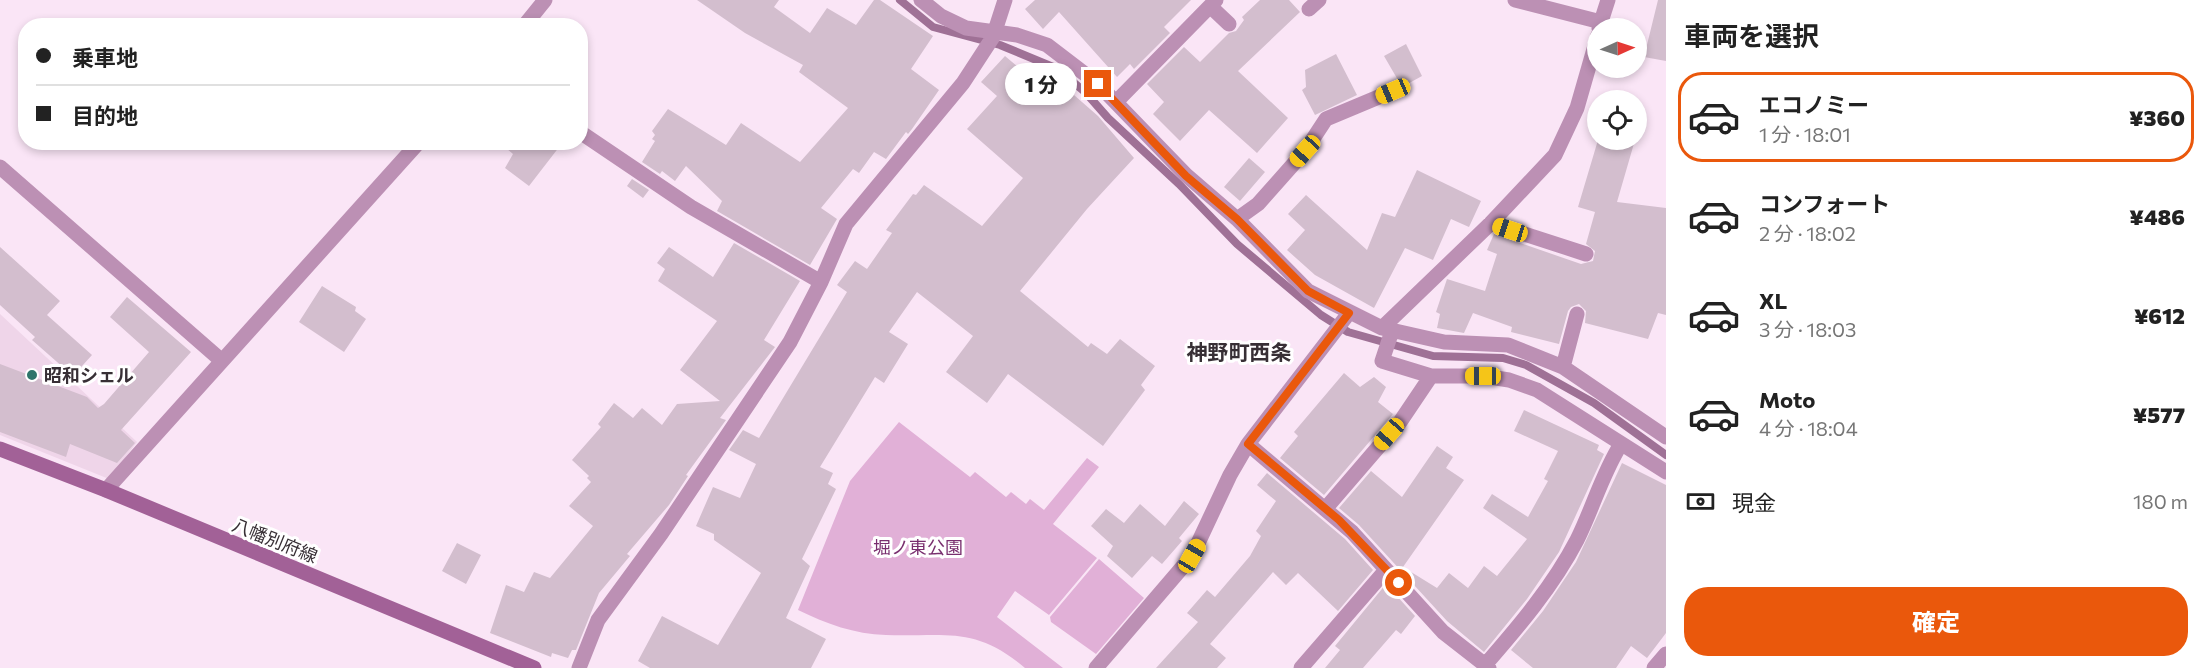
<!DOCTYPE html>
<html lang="ja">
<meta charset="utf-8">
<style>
body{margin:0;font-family:Commissioner,"Noto Sans JP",sans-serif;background:#f2f2f2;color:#222;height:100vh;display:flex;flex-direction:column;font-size:22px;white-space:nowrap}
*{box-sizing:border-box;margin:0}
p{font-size:20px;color:#767676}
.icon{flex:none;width:33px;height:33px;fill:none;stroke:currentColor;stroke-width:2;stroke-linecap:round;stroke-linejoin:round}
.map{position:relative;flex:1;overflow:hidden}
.details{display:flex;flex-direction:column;background:#fff;width:540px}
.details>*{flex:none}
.guide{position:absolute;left:18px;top:18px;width:570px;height:132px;border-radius:24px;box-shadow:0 3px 9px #0003;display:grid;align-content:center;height:132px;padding:0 18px;background:#fff}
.needle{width:39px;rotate:87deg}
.fabs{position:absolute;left:1587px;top:18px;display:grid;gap:12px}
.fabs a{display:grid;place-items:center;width:60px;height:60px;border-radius:50%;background:#fff;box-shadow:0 3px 9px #0003;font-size:30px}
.end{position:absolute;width:27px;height:27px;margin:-14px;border:8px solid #ea580c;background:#fff;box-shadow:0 0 0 3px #fff}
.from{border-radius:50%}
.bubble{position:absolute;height:42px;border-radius:21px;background:#fff;box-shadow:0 3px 9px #0003;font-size:20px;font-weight:800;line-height:42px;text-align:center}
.car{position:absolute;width:18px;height:36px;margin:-18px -9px;border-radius:8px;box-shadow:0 0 4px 2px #0007;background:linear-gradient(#f5c518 24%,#345 0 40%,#f5c518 0 76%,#345 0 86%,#f5c518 0)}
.guide b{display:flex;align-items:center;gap:21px;height:57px;font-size:22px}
.guide b+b{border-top:2px solid #e0e0e0}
.guide i{width:15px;height:15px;background:#222}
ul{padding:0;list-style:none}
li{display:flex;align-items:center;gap:18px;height:90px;margin:0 12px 9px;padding:0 6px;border:3px solid transparent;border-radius:24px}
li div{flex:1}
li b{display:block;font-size:22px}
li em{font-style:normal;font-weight:800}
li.selected{border-color:#ea580c}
li>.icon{width:54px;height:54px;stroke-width:1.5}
h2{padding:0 18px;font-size:27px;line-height:72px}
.pay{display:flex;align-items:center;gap:15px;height:66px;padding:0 18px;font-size:22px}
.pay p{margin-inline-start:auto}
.button{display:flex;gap:12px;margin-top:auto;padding:12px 18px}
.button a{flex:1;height:69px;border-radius:24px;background:#ea580c;color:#fff;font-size:24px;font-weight:800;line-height:69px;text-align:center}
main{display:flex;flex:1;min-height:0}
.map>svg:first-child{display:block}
.built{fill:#efd5e9}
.green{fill:#e1b0d7}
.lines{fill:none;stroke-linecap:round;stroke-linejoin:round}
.stream{stroke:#9f7196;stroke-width:8}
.building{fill:#d3bece}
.street{stroke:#bc90b4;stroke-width:15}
.secondary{stroke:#a26197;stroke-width:15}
.route{stroke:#ea580c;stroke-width:8}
.poi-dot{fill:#2e756b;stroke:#fff;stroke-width:2}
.labels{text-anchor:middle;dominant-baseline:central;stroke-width:6;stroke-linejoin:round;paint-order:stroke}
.poi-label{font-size:18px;font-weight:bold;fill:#372f35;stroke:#fff;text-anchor:start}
.street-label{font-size:18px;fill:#372f35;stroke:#fff}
.park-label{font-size:18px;fill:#792f6f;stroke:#fff}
.quarter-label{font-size:21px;font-weight:bold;fill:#372f35;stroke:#fff}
</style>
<main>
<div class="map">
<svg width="1666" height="668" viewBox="0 0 1666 668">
<rect width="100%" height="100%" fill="#fae5f6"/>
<path class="built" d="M 0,314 L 137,442 L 109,479 L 0,435 Z"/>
<path class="green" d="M 899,422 L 970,477 L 975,472 L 1006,497 L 1011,492 L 1026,504 L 1030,499 L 1044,510 L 1087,458 L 1099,467 L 1053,524 L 1097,558 L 1049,615 L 1015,591 L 997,617 L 1063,668 L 1025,668 C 975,625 945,637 886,635 C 854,634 827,624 798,610 L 850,481 Z
M 1099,559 L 1144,598 L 1096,654 L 1051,622 L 1050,617 Z"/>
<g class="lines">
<path class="stream" d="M 900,0 L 933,27 L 1000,45 L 1058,69 L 1086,93 L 1108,118 L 1179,184 L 1237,244 L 1321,315 L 1348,332 L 1433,356 L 1503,358 L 1526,365 L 1594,403 L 1666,455"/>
</g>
<path class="building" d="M 697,0 L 779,0 L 774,7 L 810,33 L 827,8 L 856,25 L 874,0 L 880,0 L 933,36 L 911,69 L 939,90 L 912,129 L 908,134 L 906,132 L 886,159 L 874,152 L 859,173 L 853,169 L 821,208 L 837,219 L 810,265 L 717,211 L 722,201 L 686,166 L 675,181 L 662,171 L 660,174 L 642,162 L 655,141 L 652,139 L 655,135 L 652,131 L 668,109 L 726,145 L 741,123 L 800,162 L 848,108 L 799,72 L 803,65 L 745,33 Z
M 1035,0 L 1191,0 L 1164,27 L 1170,33 L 1134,69 L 1130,64 L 1117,77 L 1059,12 L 1043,29 L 1025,9 Z
M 1260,0 L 1289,0 L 1300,12 L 1238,71 L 1288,118 L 1257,153 L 1209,110 L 1180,141 L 1153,114 L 1164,102 L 1147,84 L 1184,47 L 1200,62 L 1229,33 L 1236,31 L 1244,20 L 1242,17 Z
M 1658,0 L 1666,0 L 1666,61 L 1644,57 Z
M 1406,44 L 1422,76 L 1402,87 L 1384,56 Z
M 1336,54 L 1357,95 L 1315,115 L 1302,90 L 1306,87 L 1305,70 Z
M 1005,56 L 1056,99 L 1066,88 L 1098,116 L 1134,158 L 1087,209 L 1020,291 L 1088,347 L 1091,343 L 1107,354 L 1120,339 L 1155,366 L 1141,385 L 1145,390 L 1103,446 L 1008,374 L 987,403 L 946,372 L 973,336 L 917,292 L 889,332 L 908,344 L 884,383 L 875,377 L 820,467 L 833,473 L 828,484 L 836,489 L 802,559 L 810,566 L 786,618 L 826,639 L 811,668 L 650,668 L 638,661 L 662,616 L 718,645 L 761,573 L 714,540 L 714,534 L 696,526 L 713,487 L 740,498 L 756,464 L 729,450 L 743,430 L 759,438 L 847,292 L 837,285 L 855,261 L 867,269 L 892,233 L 886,230 L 913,194 L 916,195 L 924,185 L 982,226 L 1023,178 L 967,129 L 997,96 L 981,82 Z
M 1598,140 L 1635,140 L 1617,202 L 1666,208 L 1666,315 L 1658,313 L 1648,339 L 1585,323 L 1586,311 L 1579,304 L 1571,307 L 1568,311 L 1559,344 L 1511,332 L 1512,327 L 1473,313 L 1464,333 L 1437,328 L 1440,314 L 1436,312 L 1447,279 L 1485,291 L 1497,254 L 1487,250 L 1494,234 L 1581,264 L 1593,261 L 1595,251 L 1586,244 L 1595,212 L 1578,207 Z
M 499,142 L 563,142 L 529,186 L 505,168 L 513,154 Z
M 1249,158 L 1265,172 L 1240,201 L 1224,187 Z
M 1417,170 L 1481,201 L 1469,227 L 1451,219 L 1433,260 L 1405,248 L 1374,308 L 1315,275 L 1287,250 L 1305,230 L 1288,214 L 1306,195 L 1367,250 L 1382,213 L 1395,217 Z
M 632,179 L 649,190 L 643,198 L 627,186 Z
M 734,243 L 800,281 L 764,340 L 775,347 L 720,418 L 726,420 L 686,475 L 688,476 L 669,505 L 627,554 L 630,556 L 599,593 L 576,650 L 572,650 L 568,658 L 552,653 L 551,657 L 490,633 L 506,585 L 524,592 L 534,572 L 550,578 L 593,526 L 569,506 L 591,482 L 587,478 L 589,476 L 572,460 L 601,427 L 598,424 L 614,403 L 633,418 L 642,408 L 662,425 L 677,404 L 720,401 L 680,370 L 717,321 L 658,281 L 665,269 L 657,263 L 669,247 L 713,277 Z
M 0,247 L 60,301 L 47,315 L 92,355 L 73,376 L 32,340 L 35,337 L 0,305 Z
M 322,286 L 356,307 L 355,311 L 366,319 L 344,352 L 299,322 Z
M 127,297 L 191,352 L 121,430 L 135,443 L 117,463 L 70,444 L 66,457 L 0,432 L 0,364 L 87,397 L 98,408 L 104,404 L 149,352 L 110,317 Z
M 1344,373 L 1360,387 L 1374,377 L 1386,387 L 1378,402 L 1393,414 L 1324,495 L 1280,458 L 1298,436 L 1294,432 Z
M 1524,410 L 1599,445 L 1597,450 L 1604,454 L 1559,552 L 1527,599 L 1484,652 L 1447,621 L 1359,525 L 1339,508 L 1371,471 L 1402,497 L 1437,446 L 1453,457 L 1446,468 L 1464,480 L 1403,567 L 1437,588 L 1449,573 L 1468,588 L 1484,566 L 1497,576 L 1527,539 L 1483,508 L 1492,494 L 1528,517 L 1548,481 L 1544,479 L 1558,451 L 1514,431 Z
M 1622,463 L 1666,485 L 1666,633 L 1647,658 L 1631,646 L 1616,668 L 1533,668 L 1511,650 L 1543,611 L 1576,562 Z
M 1267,473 L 1345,539 L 1373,570 L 1338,611 L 1298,573 L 1286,585 L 1273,572 L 1210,644 L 1226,658 L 1217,668 L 1156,668 L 1198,622 L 1187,613 L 1207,590 L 1215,597 L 1250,556 L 1261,536 L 1256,531 L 1276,501 L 1257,485 Z
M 1184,501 L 1199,514 L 1179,538 L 1182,541 L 1162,564 L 1152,556 L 1132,578 L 1107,556 L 1113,546 L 1091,526 L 1106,509 L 1124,523 L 1140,504 L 1165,526 Z
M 457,543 L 481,555 L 466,584 L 442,571 Z
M 1386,584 L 1415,616 L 1401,634 L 1396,630 L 1363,668 L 1325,668 L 1340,650 L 1335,646 Z"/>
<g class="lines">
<path class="street" d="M 921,0 L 941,16 L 966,28 L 1017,35 L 1047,45 L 1098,84 L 1186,175 L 1237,219 L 1308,291 L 1382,328 L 1444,342 L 1508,345 L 1563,367 L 1666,437
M 1515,0 L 1601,22
M 1211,7 L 1229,24
M 1309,9 L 1319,0
M 524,26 L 545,0
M 1599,28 L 1608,0
M 1116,102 L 1216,0
M 580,132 L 691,207 L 821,282
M 0,167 L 222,361
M 1237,219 L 1258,204 L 1305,151 L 1326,119 L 1393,91
M 1491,223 L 1586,254
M 1382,328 L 1491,223 L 1555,155 L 1577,108 L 1598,35
M 1392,331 L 1382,361 L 1431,376 L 1483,376 L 1509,380 L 1537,390 L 1666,472
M 1563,367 L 1577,314
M 1248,444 L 1352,532 L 1443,632 L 1489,668
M 106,490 L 419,142
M 1326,508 L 1400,422 L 1431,376
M 1485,665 C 1519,626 1553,586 1577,540 C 1593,508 1602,474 1621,444
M 579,668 L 598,620 L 661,534 L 790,342 L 821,282 L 846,224 L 963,83 L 993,37 L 1005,0
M 1096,668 L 1192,556 L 1230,475 L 1248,444 L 1349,313
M 1301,668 L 1386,570
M 1654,668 L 1666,654"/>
<path class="secondary" d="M 0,449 L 106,490 L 534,668"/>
</g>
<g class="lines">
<path class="route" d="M 1098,84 L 1186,176 L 1237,219 L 1308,291 L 1349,313 L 1248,444 L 1339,520 L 1399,583"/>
</g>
<circle class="poi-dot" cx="32" cy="375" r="6"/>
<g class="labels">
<g class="poi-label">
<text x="44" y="375">昭和シェル</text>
</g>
<g class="street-label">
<text transform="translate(275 540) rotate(22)">八幡別府線</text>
</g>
<g class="park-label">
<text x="918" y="547">堀ノ東公園</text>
</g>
<g class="quarter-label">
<text x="1239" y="351">神野町西条</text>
</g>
</g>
</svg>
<div class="fabs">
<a><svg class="needle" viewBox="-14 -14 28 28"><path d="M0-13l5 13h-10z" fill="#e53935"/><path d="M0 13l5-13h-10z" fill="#767676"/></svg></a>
<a><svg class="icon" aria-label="locate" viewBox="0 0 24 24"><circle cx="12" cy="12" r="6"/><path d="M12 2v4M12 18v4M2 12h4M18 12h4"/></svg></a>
</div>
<i class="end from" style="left:1399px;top:583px"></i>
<i class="end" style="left:1098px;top:84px"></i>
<div class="bubble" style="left:1005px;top:63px;width:72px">1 分</div>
<i class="car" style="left:1393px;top:91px;rotate:247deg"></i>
<i class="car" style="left:1305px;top:151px;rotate:222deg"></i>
<i class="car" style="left:1510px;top:230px;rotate:288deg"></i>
<i class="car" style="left:1483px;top:376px;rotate:270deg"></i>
<i class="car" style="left:1389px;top:434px;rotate:221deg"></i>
<i class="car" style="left:1192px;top:556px;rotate:30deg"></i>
<div class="guide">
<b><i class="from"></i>乗車地</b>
<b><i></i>目的地</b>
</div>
</div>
<section class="details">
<h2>車両を選択</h2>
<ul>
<li class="selected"><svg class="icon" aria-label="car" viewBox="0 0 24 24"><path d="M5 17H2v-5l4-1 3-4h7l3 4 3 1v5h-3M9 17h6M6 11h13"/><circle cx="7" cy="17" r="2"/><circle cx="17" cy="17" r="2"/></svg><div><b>エコノミー</b><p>1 分 · 18:01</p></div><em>¥360</em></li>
<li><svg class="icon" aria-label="car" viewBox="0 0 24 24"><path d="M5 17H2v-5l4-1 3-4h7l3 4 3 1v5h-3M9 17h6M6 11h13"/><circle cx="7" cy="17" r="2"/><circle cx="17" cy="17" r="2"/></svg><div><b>コンフォート</b><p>2 分 · 18:02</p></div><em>¥486</em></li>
<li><svg class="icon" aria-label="car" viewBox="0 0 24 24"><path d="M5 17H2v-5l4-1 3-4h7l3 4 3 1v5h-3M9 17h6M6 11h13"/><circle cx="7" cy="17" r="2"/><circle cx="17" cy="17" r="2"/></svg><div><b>XL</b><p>3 分 · 18:03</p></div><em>¥612</em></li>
<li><svg class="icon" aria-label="car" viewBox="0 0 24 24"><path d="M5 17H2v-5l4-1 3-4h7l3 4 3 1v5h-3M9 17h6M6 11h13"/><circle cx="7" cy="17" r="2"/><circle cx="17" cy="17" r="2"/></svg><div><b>Moto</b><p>4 分 · 18:04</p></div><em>¥577</em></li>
</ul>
<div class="pay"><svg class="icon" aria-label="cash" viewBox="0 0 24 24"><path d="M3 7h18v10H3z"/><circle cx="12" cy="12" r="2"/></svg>現金<p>180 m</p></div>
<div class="button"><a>確定</a></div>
</section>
</main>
